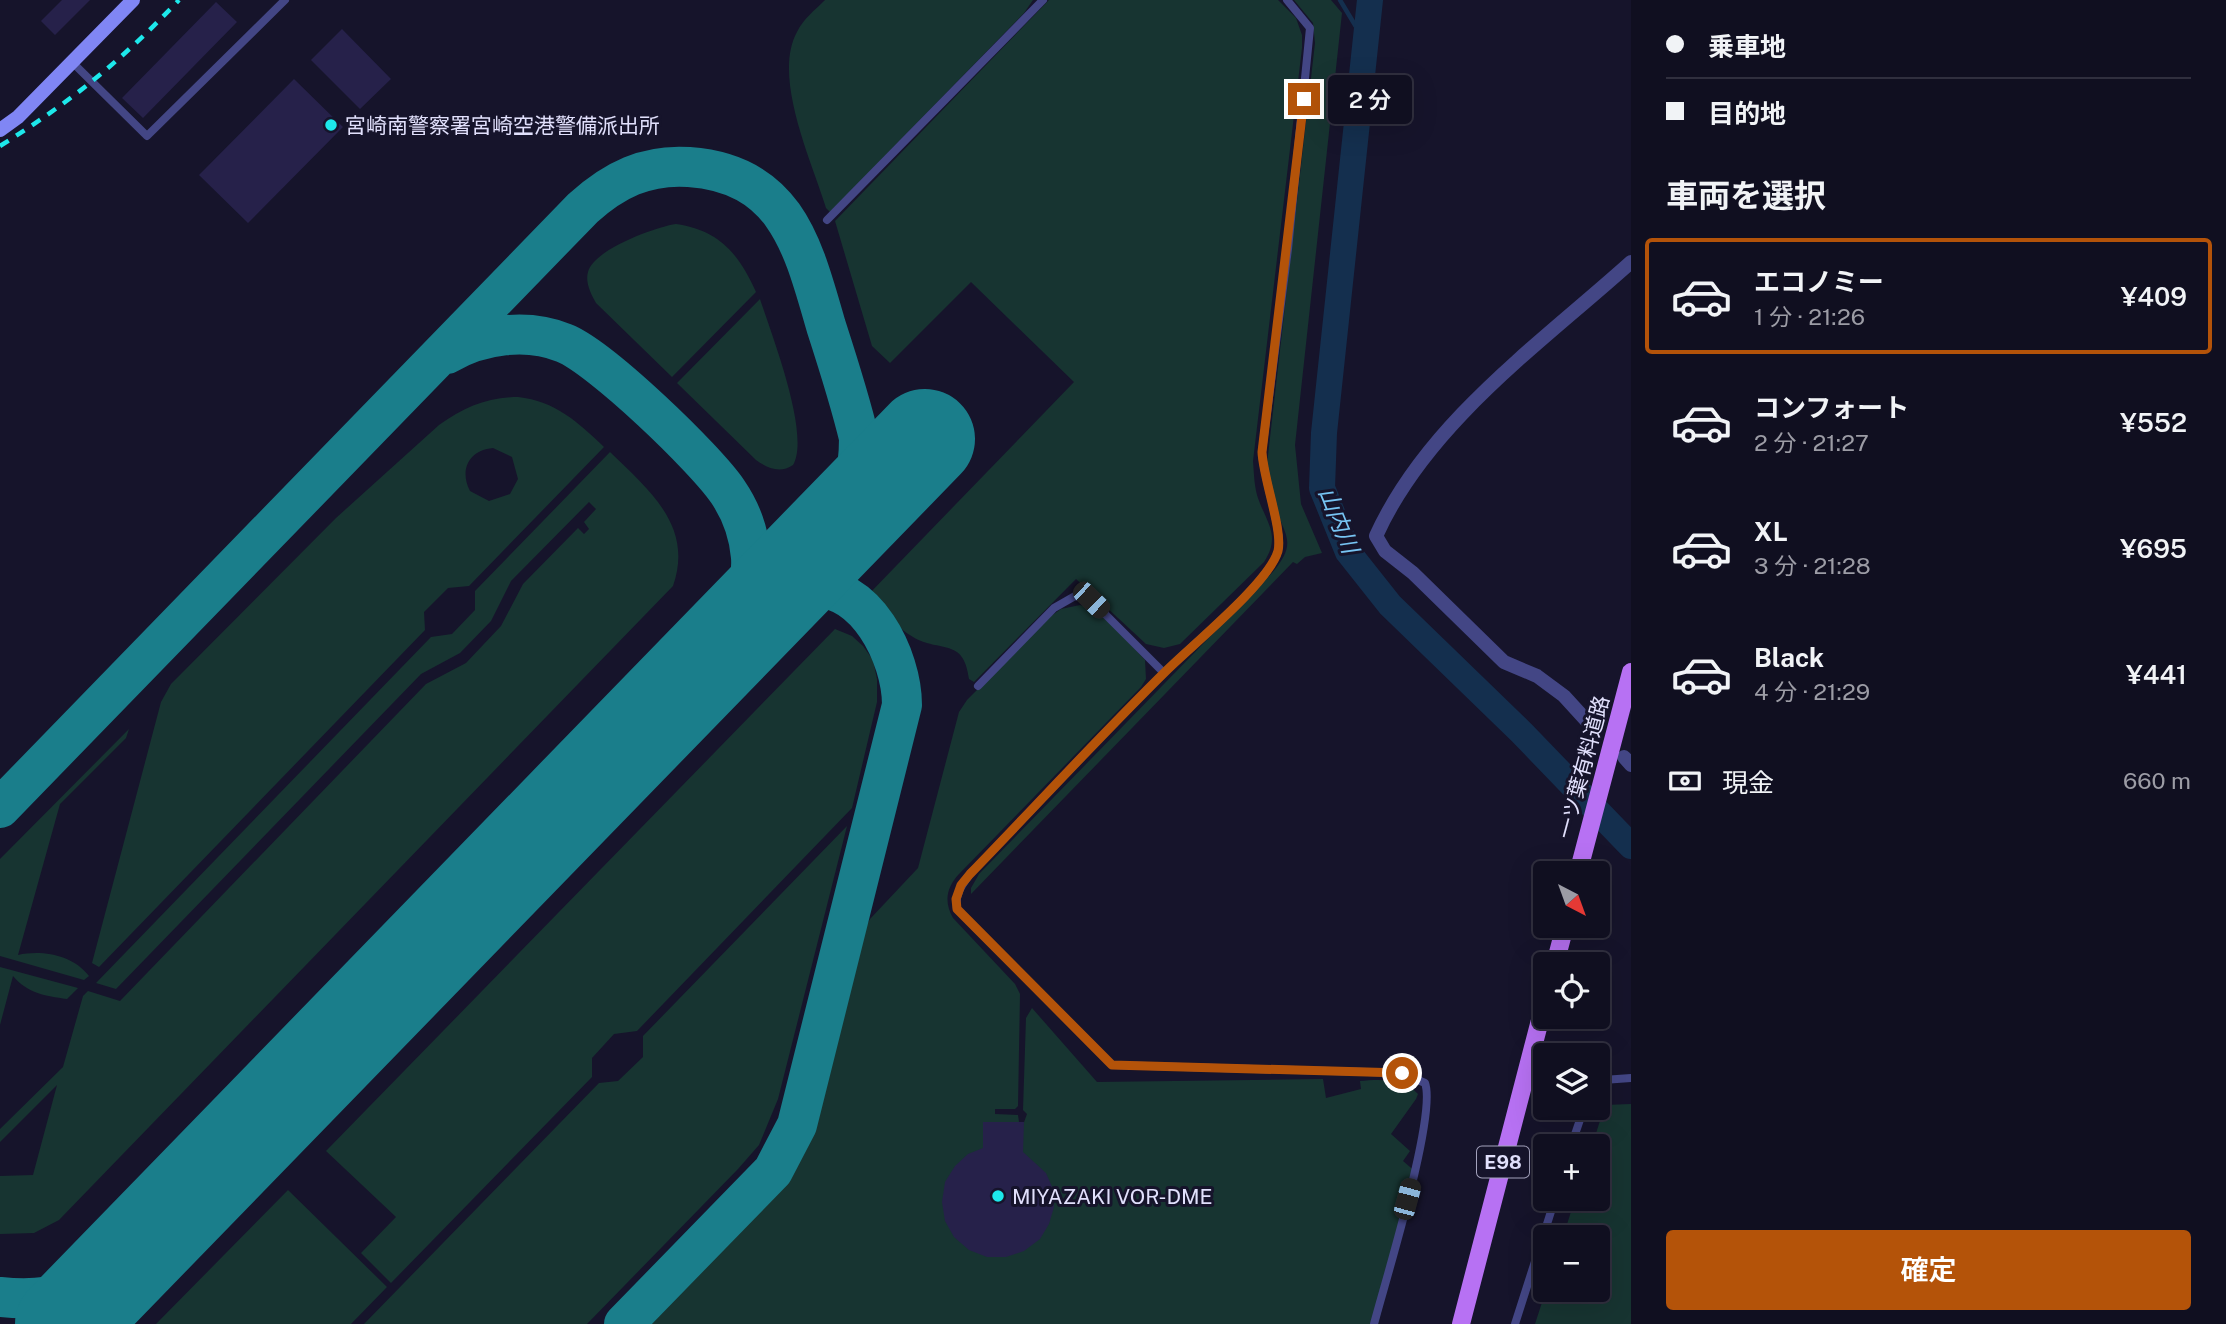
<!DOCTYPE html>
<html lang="ja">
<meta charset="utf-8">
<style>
body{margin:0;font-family:"Public Sans","Noto Sans JP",sans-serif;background:#191829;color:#f1f3f6;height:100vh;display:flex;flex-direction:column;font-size:26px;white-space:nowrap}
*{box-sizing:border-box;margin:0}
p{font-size:23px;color:#9c9ca5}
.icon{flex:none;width:38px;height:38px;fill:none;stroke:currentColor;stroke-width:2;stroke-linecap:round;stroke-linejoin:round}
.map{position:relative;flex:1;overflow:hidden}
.drawer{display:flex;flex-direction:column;background:#100f20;width:595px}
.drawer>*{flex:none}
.guide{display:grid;align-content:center;height:154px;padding:0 35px;background:#100f20}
.needle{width:46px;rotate:139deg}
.fabs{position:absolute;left:1533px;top:861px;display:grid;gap:14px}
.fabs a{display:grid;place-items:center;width:77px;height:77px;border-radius:7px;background:#100f20;box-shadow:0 7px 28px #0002,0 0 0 2px #302f3e;font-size:35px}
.end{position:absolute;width:32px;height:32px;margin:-16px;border:9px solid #b45309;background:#fff;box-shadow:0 0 0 4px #fff}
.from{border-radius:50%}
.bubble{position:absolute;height:49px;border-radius:7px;background:#100f20;box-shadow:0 7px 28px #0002,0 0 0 2px #302f3e;font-size:23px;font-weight:600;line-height:49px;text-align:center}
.car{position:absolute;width:21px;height:42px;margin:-21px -10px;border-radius:9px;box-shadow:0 0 5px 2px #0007;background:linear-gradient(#222 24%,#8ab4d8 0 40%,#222 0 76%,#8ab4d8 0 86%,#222 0)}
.guide b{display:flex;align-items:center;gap:24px;height:66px;font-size:26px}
.guide b+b{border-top:2px solid #302f3e}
.guide i{width:18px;height:18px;background:#f1f3f6}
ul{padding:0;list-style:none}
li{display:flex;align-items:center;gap:21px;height:116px;margin:0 14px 10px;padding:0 21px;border:4px solid transparent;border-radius:7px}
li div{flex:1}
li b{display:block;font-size:26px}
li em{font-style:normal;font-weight:600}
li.selected{border-color:#b45309}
li>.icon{width:63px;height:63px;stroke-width:1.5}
h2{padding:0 35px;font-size:32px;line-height:84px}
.pay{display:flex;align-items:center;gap:18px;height:77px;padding:0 35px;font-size:26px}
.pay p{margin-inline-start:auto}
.cta{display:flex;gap:14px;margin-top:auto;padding:14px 35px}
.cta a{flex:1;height:80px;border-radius:7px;background:#b45309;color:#fff;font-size:28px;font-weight:600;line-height:80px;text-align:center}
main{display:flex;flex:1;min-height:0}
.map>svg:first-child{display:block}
.green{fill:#173431;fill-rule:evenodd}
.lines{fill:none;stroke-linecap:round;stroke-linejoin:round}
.stream{stroke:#142f4e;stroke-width:4.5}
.river{stroke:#142f4e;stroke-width:26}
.taxiway{stroke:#1a7e8b;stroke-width:40}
.runway{stroke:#1a7e8b;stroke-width:100}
.building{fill:#26214a}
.lane{stroke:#434685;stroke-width:8}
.street{stroke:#434685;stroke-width:14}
.secondary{stroke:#8086f4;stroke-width:14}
.primary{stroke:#b771f3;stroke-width:18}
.rail{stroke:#1de8eb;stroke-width:4.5;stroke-dasharray:10 9;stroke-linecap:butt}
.route{stroke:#b45309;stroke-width:9}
.poi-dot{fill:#1de8eb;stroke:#16142b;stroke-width:2.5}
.labels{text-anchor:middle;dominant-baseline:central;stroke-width:6;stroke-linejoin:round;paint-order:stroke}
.shield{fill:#16142b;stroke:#a4a3bd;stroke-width:2}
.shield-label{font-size:19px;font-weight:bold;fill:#e1e0fc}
.poi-label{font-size:21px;fill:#e1e0fc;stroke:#16142b;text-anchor:start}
.street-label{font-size:21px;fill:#e1e0fc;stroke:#16142b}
.water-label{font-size:23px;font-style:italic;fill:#77c4f3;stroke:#16142b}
</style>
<main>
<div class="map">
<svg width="1631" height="1324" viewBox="0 0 1631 1324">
<rect width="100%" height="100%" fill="#16142b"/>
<path class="green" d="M 825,0 L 1033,0 L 1024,13 L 830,212 L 826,208 C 812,162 772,77 797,32 C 803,19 815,10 825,0 Z
M 1049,0 L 1278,0 L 1296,18 L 1302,35 L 1302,48 L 1253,461 C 1254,473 1254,483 1257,495 C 1265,521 1282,535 1264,562 L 1180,644 L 1164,648 L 1146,644 L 1076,579 L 974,682 L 969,679 C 964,637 940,653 913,637 C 896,627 881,610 867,596 L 1074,382 L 971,282 L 890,363 L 872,346 L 835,221 Z
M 1294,0 L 1331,0 L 1342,13 L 1295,445 L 1301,504 L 1322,553 L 1305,557 L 1297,564 L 1293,562 L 971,894 L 971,888 L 979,874 L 1272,573 C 1299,541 1284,536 1274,503 C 1271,490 1269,477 1267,464 L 1315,43 L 1313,23 Z
M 676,224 C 719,230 739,254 756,292 L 672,377 L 596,303 C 591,294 585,283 588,272 C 593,250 655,227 676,224 Z
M 760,299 C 771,333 811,435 793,465 C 780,474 767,468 756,460 L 677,383 Z
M 518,397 C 555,401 578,422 604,447 L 469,586 L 448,588 L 424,612 L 425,630 L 99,967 L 92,963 L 161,702 L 171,684 L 336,518 L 439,425 C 464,407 488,397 518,397 ZM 493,448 L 512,457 L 518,479 L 510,494 L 489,501 L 470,491 C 459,470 469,450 493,448 Z
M 610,452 C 649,490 694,526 673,586 L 59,1220 L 34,1233 L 0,1234 L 0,1176 L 33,1175 L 57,1085 L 0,1142 L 0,1129 L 63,1067 L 83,996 L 88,991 L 120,1001 L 426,684 L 466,663 L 501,626 L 523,584 L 578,528 L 584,534 L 589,529 L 584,522 L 596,509 L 589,502 L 511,581 L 491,621 L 460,653 L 421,674 L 116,989 L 96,983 L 431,637 L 452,634 L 475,610 L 475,591 Z
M 1080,605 L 1099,611 L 1145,660 L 1146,679 L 1141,687 L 959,874 C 946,888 944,902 953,918 L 1015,984 L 1020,994 L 1018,1106 L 1015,1109 L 995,1109 L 995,1114 L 1018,1115 L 1019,1122 L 1023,1125 L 1027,1114 L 1023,1110 L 1026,1018 L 1032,1008 L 1097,1082 L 1323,1079 L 1326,1098 L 1361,1089 L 1360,1081 C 1379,1079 1404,1078 1418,1094 L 1416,1099 L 1391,1134 L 1410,1151 L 1403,1161 L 1417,1173 L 1378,1324 L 642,1324 L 772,1192 L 798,1159 L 812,1123 L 861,936 L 870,919 L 918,868 L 959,712 L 967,700 L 1051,616 L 1061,609 Z
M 835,629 L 852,636 L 863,646 L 873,660 L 877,679 L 877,702 L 852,808 L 637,1031 L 614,1034 L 592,1058 L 592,1077 L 391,1283 L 361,1253 L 396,1217 L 326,1151 Z
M 129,729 L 126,738 L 60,804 L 18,955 C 41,950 72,954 89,976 L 84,980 L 0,956 L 0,859 Z
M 847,826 L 778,1099 L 759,1145 L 738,1169 L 587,1324 L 364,1324 L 599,1083 L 618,1081 L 643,1057 L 643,1036 Z
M 0,967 L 78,988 L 67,999 C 45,996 27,993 13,976 L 0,1025 Z
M 1631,1104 L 1631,1324 L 1535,1324 L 1546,1290 L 1598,1290 L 1598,1237 L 1563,1237 L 1575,1199 L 1598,1199 L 1598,1146 L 1592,1146 L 1605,1105 Z
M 288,1190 L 387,1287 L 351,1324 L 156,1324 Z"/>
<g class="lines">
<path class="stream" d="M 1340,0 L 1364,40"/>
<path class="river" d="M 1370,0 L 1324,433 L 1322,488 L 1348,552 L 1390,605 L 1522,733 L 1631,846"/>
<path class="taxiway" d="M 447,354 C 481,334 527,328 564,343 C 600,357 706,459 728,492 C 741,511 749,534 751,557 C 753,591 738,622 720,651
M 0,808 L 583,208 C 614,180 646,164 689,167 C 787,174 803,247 826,326 C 838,363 850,400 859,438 C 859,478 851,497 833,532
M 0,1297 C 57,1303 84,1290 130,1256
M 624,1324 L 773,1171 L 797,1125 L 902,705 C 902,657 866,582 808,588 C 791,590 777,597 763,605"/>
<path class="runway" d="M 65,1324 L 925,439"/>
</g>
<path class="building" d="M 62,0 L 90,0 L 55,35 L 41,21 Z
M 216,2 L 237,22 L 143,118 L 122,98 Z
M 342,29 L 391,79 L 360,109 L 311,60 Z
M 294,79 L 343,127 L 248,223 L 199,175 Z
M 983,1122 L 1024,1122 L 1023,1152 L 1046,1173 L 1053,1189 L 1054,1207 L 1049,1224 L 1040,1239 L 1024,1251 L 1006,1257 L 987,1257 L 969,1250 L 954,1237 L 945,1221 L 942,1202 L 945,1182 L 955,1166 L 968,1154 L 983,1148 Z"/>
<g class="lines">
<path class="lane" d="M 1287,0 L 1310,28 L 1288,249 L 1262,452 C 1263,478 1283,530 1278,551 C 1269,583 1192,645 1166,671 C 1099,737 1035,807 970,874 C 961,886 955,894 957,909 L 1112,1065 L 1402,1073 L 1425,1083 C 1437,1115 1385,1282 1374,1324
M 73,63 L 147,136 L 285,0
M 827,220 L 1043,0
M 978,686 L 1054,608 L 1075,596 L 1091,600 L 1164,673
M 1598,1085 L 1603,1080 L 1631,1078
M 1571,1146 L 1584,1108
M 1515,1324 L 1555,1199"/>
<path class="street" d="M 1595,730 L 1564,696 L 1537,676 L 1504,662 L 1413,573 L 1385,551 L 1376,536 C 1427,423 1541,343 1631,262
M 1624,757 L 1631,765"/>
<path class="secondary" d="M 0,130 L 18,117 L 133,0"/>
<path class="primary" d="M 1578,873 L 1631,672
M 1555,964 L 1565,926
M 1461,1324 L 1545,1001"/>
<path class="rail" d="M 0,146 C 72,101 121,61 179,0"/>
</g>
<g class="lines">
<path class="route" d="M 1304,99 L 1262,452 C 1263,478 1283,530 1278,551 C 1269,583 1192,645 1166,671 C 1099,737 1035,807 970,874 L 961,885 L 956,899 L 957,909 L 1112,1065 L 1402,1073"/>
</g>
<g class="poi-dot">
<circle cx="331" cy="125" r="7"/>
<circle cx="998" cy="1196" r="7"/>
</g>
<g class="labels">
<rect class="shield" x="1477" y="1146.5" width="52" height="31" rx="5"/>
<g class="shield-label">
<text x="1503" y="1162">E98</text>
</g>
<g class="poi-label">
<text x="345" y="125">宮崎南警察署宮崎空港警備派出所</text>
<text x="1012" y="1196">MIYAZAKI VOR-DME</text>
</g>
<g class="street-label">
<text transform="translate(1583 767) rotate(-75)">一ツ葉有料道路</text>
</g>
<g class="water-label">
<text transform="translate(1339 520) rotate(68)">山内川</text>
</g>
</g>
</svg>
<div class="fabs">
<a><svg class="needle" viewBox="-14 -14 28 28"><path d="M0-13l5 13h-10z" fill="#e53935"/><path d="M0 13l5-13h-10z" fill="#9c9ca5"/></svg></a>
<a><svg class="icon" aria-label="locate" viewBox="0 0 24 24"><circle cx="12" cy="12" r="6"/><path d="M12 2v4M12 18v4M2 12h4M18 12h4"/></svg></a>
<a><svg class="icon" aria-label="layers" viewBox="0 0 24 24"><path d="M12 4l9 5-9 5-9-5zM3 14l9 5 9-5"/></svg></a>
<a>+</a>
<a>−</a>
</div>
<i class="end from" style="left:1402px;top:1073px"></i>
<i class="end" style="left:1304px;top:99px"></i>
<div class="bubble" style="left:1328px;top:75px;width:84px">2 分</div>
<i class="car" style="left:1091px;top:600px;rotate:134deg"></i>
<i class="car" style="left:1407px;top:1199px;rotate:15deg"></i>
</div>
<section class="drawer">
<div class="guide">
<b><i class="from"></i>乗車地</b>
<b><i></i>目的地</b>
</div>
<h2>車両を選択</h2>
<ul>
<li class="selected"><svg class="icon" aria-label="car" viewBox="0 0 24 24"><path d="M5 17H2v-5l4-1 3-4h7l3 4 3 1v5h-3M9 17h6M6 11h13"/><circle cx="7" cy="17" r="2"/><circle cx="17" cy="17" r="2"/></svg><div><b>エコノミー</b><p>1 分 · 21:26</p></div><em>¥409</em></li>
<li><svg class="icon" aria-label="car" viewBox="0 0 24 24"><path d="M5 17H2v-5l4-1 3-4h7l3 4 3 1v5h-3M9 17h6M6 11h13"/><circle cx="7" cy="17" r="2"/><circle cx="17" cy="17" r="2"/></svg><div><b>コンフォート</b><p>2 分 · 21:27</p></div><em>¥552</em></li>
<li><svg class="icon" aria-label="car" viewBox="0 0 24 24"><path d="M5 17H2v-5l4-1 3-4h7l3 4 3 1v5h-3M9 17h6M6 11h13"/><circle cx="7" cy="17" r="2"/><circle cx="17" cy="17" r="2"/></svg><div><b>XL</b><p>3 分 · 21:28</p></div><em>¥695</em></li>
<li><svg class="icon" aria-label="car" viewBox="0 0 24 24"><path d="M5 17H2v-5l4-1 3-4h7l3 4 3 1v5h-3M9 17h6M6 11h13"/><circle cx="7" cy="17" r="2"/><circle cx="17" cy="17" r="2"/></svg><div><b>Black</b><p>4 分 · 21:29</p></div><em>¥441</em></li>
</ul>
<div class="pay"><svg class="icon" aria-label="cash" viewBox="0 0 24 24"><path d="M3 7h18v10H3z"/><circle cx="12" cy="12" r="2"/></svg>現金<p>660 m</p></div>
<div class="cta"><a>確定</a></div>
</section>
</main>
